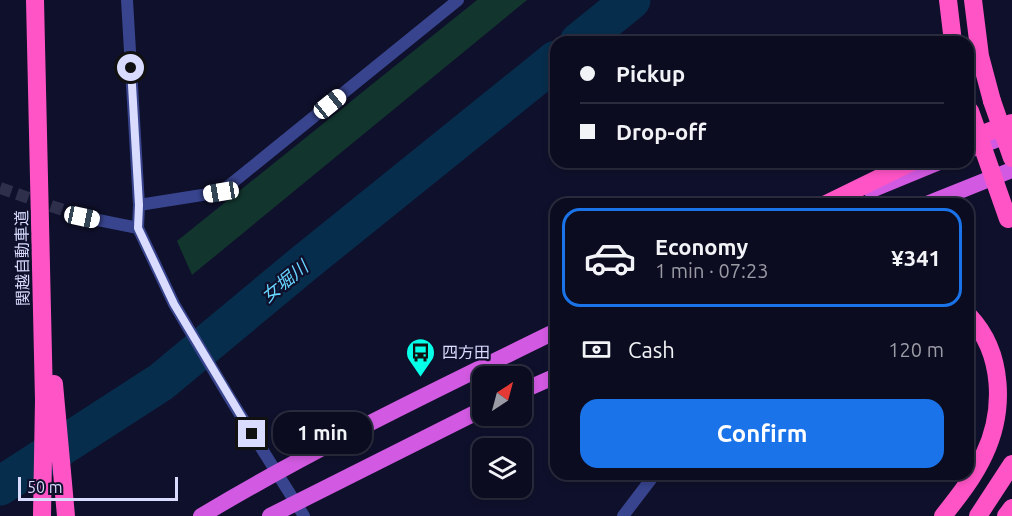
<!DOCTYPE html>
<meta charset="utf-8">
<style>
body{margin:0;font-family:Ubuntu,"Noto Sans JP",sans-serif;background:#141529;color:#f1f3f6;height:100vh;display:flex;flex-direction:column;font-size:22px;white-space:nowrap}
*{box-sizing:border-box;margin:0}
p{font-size:20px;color:#9a9ba5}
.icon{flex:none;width:33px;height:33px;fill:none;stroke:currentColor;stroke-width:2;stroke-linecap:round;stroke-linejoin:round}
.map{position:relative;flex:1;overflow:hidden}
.panel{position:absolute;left:550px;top:198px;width:424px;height:282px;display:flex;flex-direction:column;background:#0b0c20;border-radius:18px;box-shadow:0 3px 9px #0003,0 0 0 2px #2b2c3e}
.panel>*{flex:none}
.hud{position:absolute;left:550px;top:36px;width:424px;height:132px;border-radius:18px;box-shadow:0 3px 9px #0003,0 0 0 2px #2b2c3e;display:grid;align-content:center;height:132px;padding:0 30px;background:#0b0c20}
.needle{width:39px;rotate:36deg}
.buttons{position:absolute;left:472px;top:366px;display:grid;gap:12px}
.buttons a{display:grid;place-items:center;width:60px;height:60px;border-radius:12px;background:#0b0c20;box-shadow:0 3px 9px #0003,0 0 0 2px #2b2c3e;font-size:30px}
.scale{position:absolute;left:18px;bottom:15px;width:160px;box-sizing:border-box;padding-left:6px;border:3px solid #d9dcff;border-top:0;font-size:16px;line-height:21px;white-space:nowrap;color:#d9dcff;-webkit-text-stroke:4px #0f102b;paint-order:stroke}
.end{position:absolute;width:27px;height:27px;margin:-14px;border:8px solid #d9dcff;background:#111;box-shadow:0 0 0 3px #111}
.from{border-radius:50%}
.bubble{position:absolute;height:42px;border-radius:18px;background:#0b0c20;box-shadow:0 3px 9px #0003,0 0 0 2px #2b2c3e;font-size:20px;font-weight:700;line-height:42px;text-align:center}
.car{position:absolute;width:18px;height:36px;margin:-18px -9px;border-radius:8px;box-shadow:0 0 4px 2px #0007;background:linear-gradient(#fff 24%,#345 0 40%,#fff 0 76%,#345 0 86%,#fff 0)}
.hud b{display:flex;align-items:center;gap:21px;height:57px;font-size:22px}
.hud b+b{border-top:2px solid #2b2c3e}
.hud i{width:15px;height:15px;background:#f1f3f6}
ul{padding:10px 0 0;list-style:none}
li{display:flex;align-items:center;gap:18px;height:99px;margin:0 12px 9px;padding:0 18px;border:3px solid transparent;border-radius:18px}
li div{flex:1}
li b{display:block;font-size:22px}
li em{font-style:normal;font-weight:700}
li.current{border-color:#1a73e8}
li>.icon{width:54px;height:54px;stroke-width:1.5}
.pay{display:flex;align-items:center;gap:15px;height:66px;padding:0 30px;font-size:22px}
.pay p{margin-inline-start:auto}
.action{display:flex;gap:12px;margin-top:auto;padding:12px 30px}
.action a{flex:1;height:69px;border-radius:18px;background:#1a73e8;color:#fff;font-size:24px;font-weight:700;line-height:69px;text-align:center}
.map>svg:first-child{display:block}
.green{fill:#12362e}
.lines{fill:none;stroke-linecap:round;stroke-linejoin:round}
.river{stroke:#072d4c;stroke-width:39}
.minor-tunnel{stroke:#2d2f4b;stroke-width:12;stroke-dasharray:12 6;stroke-linecap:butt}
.service{stroke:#38448d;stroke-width:12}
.minor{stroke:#38448d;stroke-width:12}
.tertiary{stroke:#38448d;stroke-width:12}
.trunk{stroke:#d25ae2;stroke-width:16}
.motorway{stroke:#ff54c6;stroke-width:18}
.motorway-bridge{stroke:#ff54c6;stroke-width:18}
.route{stroke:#d9dcff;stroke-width:8}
.labels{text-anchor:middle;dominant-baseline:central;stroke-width:4.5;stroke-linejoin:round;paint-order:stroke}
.street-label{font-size:16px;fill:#d9dcff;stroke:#0f102b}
.poi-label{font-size:16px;fill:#d9dcff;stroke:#0f102b;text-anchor:start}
.water-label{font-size:18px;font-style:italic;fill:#67d5ff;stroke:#0f102b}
</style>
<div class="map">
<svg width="1012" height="516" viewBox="0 0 1012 516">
<rect width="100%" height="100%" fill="#0f102b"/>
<path class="green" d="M 477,0 L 527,0 L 192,275 L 177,241 Z"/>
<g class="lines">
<path class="river" d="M 579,42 L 631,0
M 0,486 L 161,382 L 303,264 L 556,60"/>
<path class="minor-tunnel" d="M 0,188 L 83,217"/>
<path class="service" d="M 623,516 L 655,474"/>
<path class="minor" d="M 139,205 L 221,192 L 458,0
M 83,217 L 138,228"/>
<path class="tertiary" d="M 127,0 L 139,205 L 138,228 L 174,304 L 231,400 L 304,516"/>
<path class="trunk" d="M 969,150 L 1012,134
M 871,190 L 939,162
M 927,204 L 1012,170
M 522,391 L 556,376
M 201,516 C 316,447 436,390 556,331
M 270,516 L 483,409"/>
<path class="motorway" d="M 35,0 L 44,400 L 42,516
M 948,0 L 953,42
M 973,0 L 980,56 L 992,101
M 969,139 L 1012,123
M 826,204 L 912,162
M 54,384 L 66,516
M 943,516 C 958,497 974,477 984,455 C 1005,411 1004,353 969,316
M 978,516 L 1012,464
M 1006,516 L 1012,508"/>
<path class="motorway-bridge" d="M 992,101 L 1012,158
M 970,111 L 1008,219"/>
</g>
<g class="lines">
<path class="route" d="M 131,68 L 139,205 L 138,228 L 174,304 L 252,434"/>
</g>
<defs>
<symbol id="bus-pin" viewBox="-11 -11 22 30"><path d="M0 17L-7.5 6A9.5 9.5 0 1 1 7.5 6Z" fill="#05ffe9" stroke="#0f102b"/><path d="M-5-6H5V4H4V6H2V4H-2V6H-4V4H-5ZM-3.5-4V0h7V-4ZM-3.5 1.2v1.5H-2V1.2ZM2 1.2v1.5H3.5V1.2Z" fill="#111"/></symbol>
</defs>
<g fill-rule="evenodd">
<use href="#bus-pin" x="404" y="336" width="33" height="45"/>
</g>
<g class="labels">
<g class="street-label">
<text transform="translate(22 258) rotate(-91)">関越自動車道</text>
</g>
<g class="poi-label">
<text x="442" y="352">四方田</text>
</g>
<g class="water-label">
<text transform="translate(284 281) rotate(-39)">女堀川</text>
</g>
</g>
</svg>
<div class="buttons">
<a><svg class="needle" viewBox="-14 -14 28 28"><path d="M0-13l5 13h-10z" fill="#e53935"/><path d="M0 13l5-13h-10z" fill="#9a9ba5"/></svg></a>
<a><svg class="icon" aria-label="layers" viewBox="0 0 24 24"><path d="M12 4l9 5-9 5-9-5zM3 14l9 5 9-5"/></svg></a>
</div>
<div class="scale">50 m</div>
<i class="end from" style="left:131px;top:68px"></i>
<i class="end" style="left:252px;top:434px"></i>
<div class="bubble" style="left:273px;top:412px;width:99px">1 min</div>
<i class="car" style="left:330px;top:104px;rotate:51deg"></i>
<i class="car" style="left:221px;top:192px;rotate:261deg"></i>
<i class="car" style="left:82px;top:217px;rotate:102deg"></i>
<div class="hud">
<b><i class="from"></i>Pickup</b>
<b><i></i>Drop-off</b>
</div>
<section class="panel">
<ul>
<li class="current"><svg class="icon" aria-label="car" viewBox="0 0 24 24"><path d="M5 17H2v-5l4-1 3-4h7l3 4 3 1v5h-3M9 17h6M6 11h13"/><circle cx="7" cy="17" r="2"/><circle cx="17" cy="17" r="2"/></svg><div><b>Economy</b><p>1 min · 07:23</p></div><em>¥341</em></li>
</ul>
<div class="pay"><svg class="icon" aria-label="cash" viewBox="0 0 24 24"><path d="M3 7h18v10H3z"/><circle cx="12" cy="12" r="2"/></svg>Cash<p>120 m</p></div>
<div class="action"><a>Confirm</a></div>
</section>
</div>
